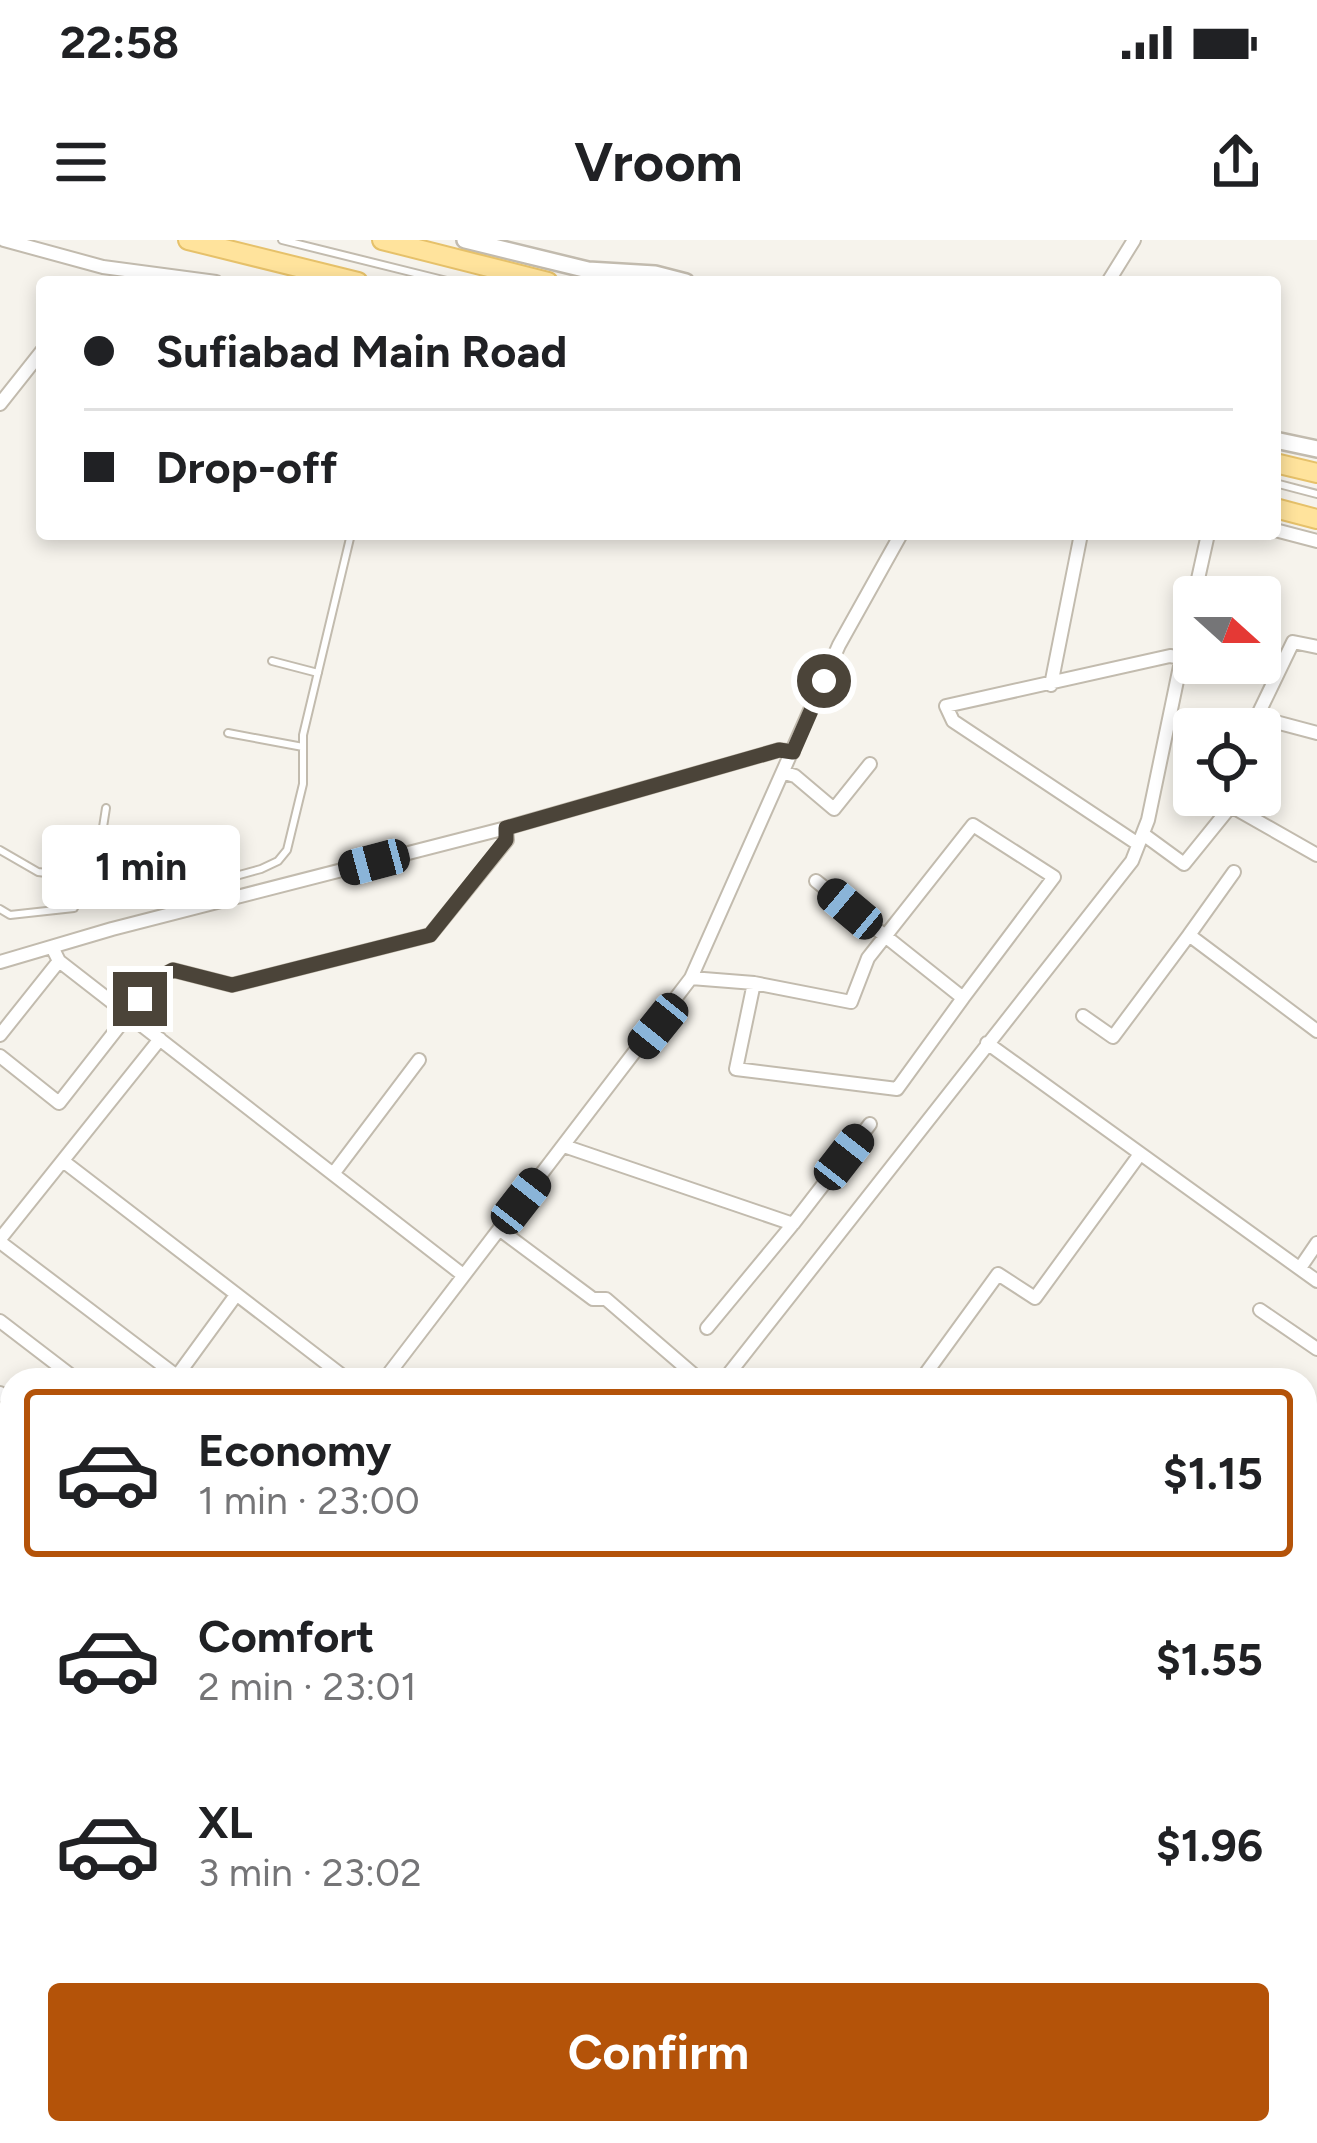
<!DOCTYPE html>
<meta charset="utf-8">
<style>
body{margin:0;font-family:Figtree,sans-serif;background:#f2f2f2;color:#202124;height:100vh;display:flex;flex-direction:column;font-size:45px;white-space:nowrap}
*{box-sizing:border-box;margin:0}
p{font-size:39px;color:#757577}
.icon{flex:none;width:66px;height:66px;fill:none;stroke:currentColor;stroke-width:2;stroke-linecap:round;stroke-linejoin:round}
.map{position:relative;flex:1;overflow:hidden}
.side{position:absolute;left:0px;top:1128px;width:1317px;height:777px;display:flex;flex-direction:column;background:#fff;border-radius:36px 36px 0 0;box-shadow:0 6px 18px #0003}
.side>*{flex:none}
.guide{position:absolute;left:36px;top:36px;width:1245px;height:264px;border-radius:12px;box-shadow:0 6px 18px #0003;display:grid;align-content:center;height:264px;padding:0 48px;background:#fff}
.needle{width:78px;rotate:111deg}
.tools{position:absolute;left:1173px;top:336px;display:grid;gap:24px}
.tools a{display:grid;place-items:center;width:108px;height:108px;border-radius:12px;background:#fff;box-shadow:0 6px 18px #0003;font-size:60px}
.end{position:absolute;width:54px;height:54px;margin:-27px;border:15px solid #4b4439;background:#fff;box-shadow:0 0 0 6px #fff}
.from{border-radius:50%}
.bubble{position:absolute;height:84px;border-radius:12px;background:#fff;box-shadow:0 6px 18px #0003;font-size:39px;font-weight:700;line-height:84px;text-align:center}
.car{position:absolute;width:36px;height:72px;margin:-36px -18px;border-radius:15px;box-shadow:0 0 9px 3px #0007;background:linear-gradient(#222 24%,#8ab4d8 0 40%,#222 0 76%,#8ab4d8 0 86%,#222 0)}
.guide b{display:flex;align-items:center;gap:42px;height:114px;font-size:45px}
.guide b+b{border-top:3px solid #e0e0e0}
.guide i{width:30px;height:30px;background:#202124}
ul{padding:21px 0 0;list-style:none}
li{display:flex;align-items:center;gap:36px;height:168px;margin:0 24px 18px;padding:0 24px;border:6px solid transparent;border-radius:12px}
li div{flex:1}
li b{display:block;font-size:45px}
li em{font-style:normal;font-weight:700}
li.selected{border-color:#b45309}
li>.icon{width:108px;height:108px;stroke-width:1.5}
.action{display:flex;gap:24px;margin-top:auto;padding:24px 48px}
.action a{flex:1;height:138px;border-radius:12px;background:#b45309;color:#fff;font-size:48px;font-weight:700;line-height:138px;text-align:center}
.status{display:flex;justify-content:space-between;align-items:center;height:84px;padding:0 60px;background:#fff;direction:ltr}
.status svg{height:33px;fill:currentColor}
header{display:flex;justify-content:space-between;align-items:center;height:156px;padding:0 48px;background:#fff;font-size:54px;font-weight:700}
.map>svg:first-child{display:block}
.lines{fill:none;stroke-linecap:round;stroke-linejoin:round}
.service-casing{stroke:#c2bbae;stroke-width:10}
.minor-casing{stroke:#c2bbae;stroke-width:16}
.tertiary-casing{stroke:#c2bbae;stroke-width:20}
.primary-casing{stroke:#e6c16a;stroke-width:22}
.service{stroke:#fff;stroke-width:6}
.minor{stroke:#fff;stroke-width:12}
.tertiary{stroke:#fff;stroke-width:15}
.primary{stroke:#ffe39c;stroke-width:18}
.route{stroke:#4b4439;stroke-width:15}
</style>
<div class="status"><b>22:58</b><svg viewBox="0 0 49 12"><path d="M0 12V9h3v3zM5 12V6h3v6zM10 12V3h3v9zM15 12V0h3v12zM26 1h20v11H26zM47 4h2v5h-2z"/></svg></div>
<header><svg class="icon" aria-label="menu" viewBox="0 0 24 24"><path d="M4 6h16M4 12h16M4 18h16"/></svg>Vroom<svg class="icon" aria-label="share" viewBox="0 0 24 24"><path d="M12 15V3M7 8l5-5 5 5M5 13v7h14v-7"/></svg></header>
<div class="map">
<svg width="1317" height="1903" viewBox="0 0 1317 1903">
<rect width="100%" height="100%" fill="#f6f3ec"/>
<g class="lines">
<defs>
<path id="service" d="M 282,0 L 451,42
M 1275,243 L 1317,254
M 272,421 L 318,433
M 228,493 L 303,507
M 0,610 L 38,632 L 71,636 L 82,645
M 103,625 L 98,619 L 106,568
M 0,669 L 10,675 L 74,668 L 82,645 L 103,625 L 120,620 L 191,642 L 214,642 L 261,629 L 278,621 L 287,610 L 303,544 L 303,495 L 351,294"/>
<path id="minor" d="M 4,0 L 103,27 L 216,42
M 1108,42 L 1134,0
M 0,164 L 42,111
M 1275,290 L 1317,301
M 1194,357 L 1208,294
M 1051,445 L 1081,294
M 1257,477 L 1317,493
M 1251,489 L 1293,402 L 1317,407
M 785,533 L 795,536 L 834,569 L 870,524
M 1235,555 L 1231,566 L 1317,615
M 1143,594 L 1184,624 L 1231,566
M 1138,604 L 953,481 L 946,466 L 1170,416 L 1182,418
M 1234,632 L 1189,695 L 1317,791
M 53,709 L 59,721 L 463,1035
M 0,722 L 112,689 L 506,588 L 779,510 L 793,512
M 691,738 L 754,743 L 851,762 L 868,718 L 973,585 L 1054,637 L 963,758
M 754,743 L 736,829 L 897,849 L 963,758 L 816,641
M 1083,776 L 1113,797 L 1189,695
M 0,795 L 59,721
M 987,803 L 1317,1041
M 0,816 L 59,863 L 156,739 L 173,730 L 232,745 L 430,695 L 507,600 L 506,588
M 564,906 L 793,984 L 870,884
M 63,921 L 348,1140
M 333,934 L 419,820
M 499,989 L 593,1059 L 606,1059 L 700,1140
M 0,999 L 160,799
M 0,1002 L 182,1140
M 1300,1028 L 1317,1003
M 1260,1070 L 1317,1109
M 0,1081 L 77,1140
M 707,1088 L 793,984
M 177,1136 L 236,1055
M 384,1140 L 691,738 L 839,405 L 901,294
M 724,1140 L 1132,621 L 1148,580 L 1194,359
M 921,1140 L 998,1034 L 1035,1058 L 1140,914
M 0,1153 L 12,1162
M 1305,1218 L 1317,1202
M 0,1254 L 12,1238
M 0,1379 L 12,1363
M 1307,1499 L 1317,1485
M 0,1594 L 12,1603
M 1305,1778 L 1317,1787
M 0,1874 L 12,1791
M 564,1893 L 571,1899 L 568,1903
M 972,1893 L 986,1903
M 1248,1893 L 1260,1903
M 134,1903 L 141,1893 L 153,1903
M 287,1903 L 295,1893
M 428,1903 L 436,1893
M 625,1903 L 631,1895 L 629,1893
M 781,1903 L 788,1893
M 1064,1903 L 1071,1893
M 1164,1903 L 1172,1893"/>
<path id="tertiary" d="M 465,0 L 588,30 L 655,34 L 686,42
M 1275,200 L 1317,209"/>
<path id="primary" d="M 188,0 L 358,42
M 382,0 L 548,42
M 1275,223 L 1317,233
M 1275,268 L 1317,279"/>
</defs>
<use href="#service" class="service-casing"/>
<use href="#minor" class="minor-casing"/>
<use href="#tertiary" class="tertiary-casing"/>
<use href="#primary" class="primary-casing"/>
<use href="#service" class="service"/>
<use href="#minor" class="minor"/>
<use href="#tertiary" class="tertiary"/>
<use href="#primary" class="primary"/>
</g>
<g class="lines">
<path class="route" d="M 140,759 L 156,739 L 173,730 L 232,745 L 430,695 L 506,600 L 506,588 L 779,510 L 793,512 L 824,441"/>
</g>
</svg>
<div class="tools">
<a><svg class="needle" viewBox="-14 -14 28 28"><path d="M0-13l5 13h-10z" fill="#e53935"/><path d="M0 13l5-13h-10z" fill="#757577"/></svg></a>
<a><svg class="icon" aria-label="locate" viewBox="0 0 24 24"><circle cx="12" cy="12" r="6"/><path d="M12 2v4M12 18v4M2 12h4M18 12h4"/></svg></a>
</div>
<i class="end from" style="left:824px;top:441px"></i>
<i class="end" style="left:140px;top:759px"></i>
<div class="bubble" style="left:42px;top:585px;width:198px">1 min</div>
<i class="car" style="left:374px;top:622px;rotate:255deg"></i>
<i class="car" style="left:850px;top:669px;rotate:310deg"></i>
<i class="car" style="left:658px;top:786px;rotate:219deg"></i>
<i class="car" style="left:844px;top:917px;rotate:38deg"></i>
<i class="car" style="left:521px;top:961px;rotate:38deg"></i>
<div class="guide">
<b><i class="from"></i>Sufiabad Main Road</b>
<b><i></i>Drop-off</b>
</div>
<section class="side">
<ul>
<li class="selected"><svg class="icon" aria-label="car" viewBox="0 0 24 24"><path d="M5 17H2v-5l4-1 3-4h7l3 4 3 1v5h-3M9 17h6M6 11h13"/><circle cx="7" cy="17" r="2"/><circle cx="17" cy="17" r="2"/></svg><div><b>Economy</b><p>1 min · 23:00</p></div><em>$1.15</em></li>
<li><svg class="icon" aria-label="car" viewBox="0 0 24 24"><path d="M5 17H2v-5l4-1 3-4h7l3 4 3 1v5h-3M9 17h6M6 11h13"/><circle cx="7" cy="17" r="2"/><circle cx="17" cy="17" r="2"/></svg><div><b>Comfort</b><p>2 min · 23:01</p></div><em>$1.55</em></li>
<li><svg class="icon" aria-label="car" viewBox="0 0 24 24"><path d="M5 17H2v-5l4-1 3-4h7l3 4 3 1v5h-3M9 17h6M6 11h13"/><circle cx="7" cy="17" r="2"/><circle cx="17" cy="17" r="2"/></svg><div><b>XL</b><p>3 min · 23:02</p></div><em>$1.96</em></li>
</ul>
<div class="action"><a>Confirm</a></div>
</section>
</div>
